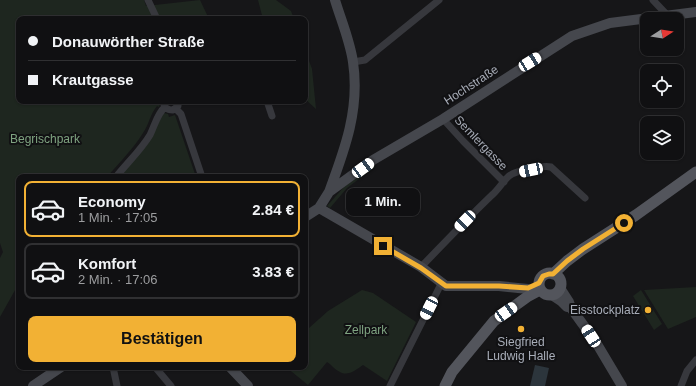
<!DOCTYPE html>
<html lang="de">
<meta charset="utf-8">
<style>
body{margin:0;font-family:Arial,sans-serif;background:#1e1e20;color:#f1f3f6;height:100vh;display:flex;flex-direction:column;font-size:15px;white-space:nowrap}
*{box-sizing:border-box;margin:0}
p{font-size:13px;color:#9c9d9f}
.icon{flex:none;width:22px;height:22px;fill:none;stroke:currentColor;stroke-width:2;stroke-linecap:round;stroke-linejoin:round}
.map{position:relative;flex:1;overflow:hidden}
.panel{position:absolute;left:16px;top:174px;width:292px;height:196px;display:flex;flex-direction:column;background:#101012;border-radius:8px;box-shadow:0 1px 3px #0004,0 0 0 1px #303032}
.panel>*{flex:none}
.guide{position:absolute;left:16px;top:16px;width:292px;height:88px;border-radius:8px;box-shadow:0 1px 3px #0004,0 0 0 1px #303032;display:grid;align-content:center;height:88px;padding:0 12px;background:#101012}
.needle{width:26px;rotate:78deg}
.controls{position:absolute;left:640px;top:12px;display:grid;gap:8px}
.controls a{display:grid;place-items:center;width:44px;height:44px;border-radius:8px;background:#101012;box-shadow:0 1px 3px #0004,0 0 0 1px #303032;font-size:20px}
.end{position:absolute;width:18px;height:18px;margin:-9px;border:5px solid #f2b134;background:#111;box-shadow:0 0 0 2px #111}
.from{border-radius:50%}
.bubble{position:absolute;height:28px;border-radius:8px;background:#101012;box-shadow:0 1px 3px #0004,0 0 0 1px #303032;font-size:13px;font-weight:700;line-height:28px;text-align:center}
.car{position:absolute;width:12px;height:24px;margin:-12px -6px;border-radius:5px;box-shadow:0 0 3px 1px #0007;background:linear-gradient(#fff 24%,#345 0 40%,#fff 0 76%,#345 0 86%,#fff 0)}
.guide b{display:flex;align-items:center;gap:14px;height:38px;font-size:15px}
.guide b+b{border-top:1px solid #303032}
.guide i{width:10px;height:10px;background:#f1f3f6}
ul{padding:7px 0 0;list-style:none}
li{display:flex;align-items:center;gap:12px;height:56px;margin:0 8px 6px;padding:0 4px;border:2px solid #303032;border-radius:8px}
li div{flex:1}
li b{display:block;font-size:15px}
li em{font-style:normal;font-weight:700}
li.active{border-color:#f2b134}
li>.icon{width:36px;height:36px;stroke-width:1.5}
.cta{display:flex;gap:8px;margin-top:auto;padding:8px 12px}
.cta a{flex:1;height:46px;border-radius:8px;background:#f2b134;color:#111;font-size:16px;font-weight:700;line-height:46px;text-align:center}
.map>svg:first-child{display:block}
.green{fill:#1e261f}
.water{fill:#2c353c}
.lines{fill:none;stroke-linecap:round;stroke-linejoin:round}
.street{stroke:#37383d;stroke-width:7}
.secondary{stroke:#45474d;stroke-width:10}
.primary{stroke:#53555c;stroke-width:11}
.route{stroke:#f2b134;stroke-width:5}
.poi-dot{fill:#f2b134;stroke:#111113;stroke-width:1.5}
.labels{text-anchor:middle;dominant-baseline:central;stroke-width:4;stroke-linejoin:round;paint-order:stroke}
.street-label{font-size:12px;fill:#a8adb8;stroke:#111113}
.park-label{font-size:12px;fill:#7fa381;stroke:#111113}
.poi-label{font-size:12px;fill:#a8adb8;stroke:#111113;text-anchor:end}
</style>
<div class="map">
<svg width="696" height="386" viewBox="0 0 696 386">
<rect width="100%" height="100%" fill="#161618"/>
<path class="green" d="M 0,0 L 144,0 L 146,6 L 200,0 L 209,19 L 19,19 L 19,101 L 161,101 L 159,107 L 157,106 C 150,114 149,125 143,133 C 133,149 119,163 107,177 L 19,177 L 19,283 L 0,317 L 0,258 L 3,252 L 0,243 Z
M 258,0 L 276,0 L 291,11 L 294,19 L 263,19 Z
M 305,50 L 312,69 L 316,109 L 305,99 Z
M 164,113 L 168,114 L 169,117 L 175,115 L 196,177 L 119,177 Z
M 374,165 L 375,167 L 347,188 L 330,208 L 327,206 L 344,187 Z
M 696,287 L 696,317 L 668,329 L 644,290 Z
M 362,290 L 373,293 L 416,322 L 387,381 L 363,365 C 357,369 348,377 340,372 C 335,370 332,365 327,362 L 308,385 L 286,367 L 305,367 L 305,325 L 309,328 L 328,311 Z
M 641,290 L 662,324 L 654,330 L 633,296 Z"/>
<path class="water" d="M 535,365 L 549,368 L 545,386 L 530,386 Z"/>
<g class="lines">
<path class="street" d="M 148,0 L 157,19
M 653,0 L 668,16
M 353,62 L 365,60 L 439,0
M 164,101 C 163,107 167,110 173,110 L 178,106 L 178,101
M 267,101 L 272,116
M 176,109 L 181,114 L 202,177
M 443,119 L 463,141 L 504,182
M 116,177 C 127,163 141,150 150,135 C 155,125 157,114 165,107
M 421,267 C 444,243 468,218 492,195 C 498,190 504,180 509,176 C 515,171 543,165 551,167 L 585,198
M 113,367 L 117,386
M 155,367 L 171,386
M 390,386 L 441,284
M 681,386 L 687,371 L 696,360"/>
<path class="secondary" d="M 329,192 C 345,149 360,109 353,62 C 350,41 341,20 335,0
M 319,208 L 421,267 L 446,286 L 499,286 L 528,289
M 305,217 L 319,208 L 329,192 L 373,160 L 443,119 L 572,36 L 610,23 L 696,12
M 560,288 L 569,302 L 571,308 L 597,344 L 622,386
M 552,295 L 561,301 L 567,307
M 230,367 L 248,386
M 33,386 L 61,367"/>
<path class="primary" d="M539 284a11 11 0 1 1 22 0a11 11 0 1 1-22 0Z
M 553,274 L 567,261 L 583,249 L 636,215 L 696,172
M 445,386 L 452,372 L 494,321 L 527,297 L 540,290"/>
</g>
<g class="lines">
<path class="route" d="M 383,246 L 421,268 L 446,286 L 499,286 L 528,288 L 539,283 L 543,276 L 549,274 L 553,274 L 567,261 L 583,249 L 624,223"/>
</g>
<g class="poi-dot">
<circle cx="648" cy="310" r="4"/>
<circle cx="521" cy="329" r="4"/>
</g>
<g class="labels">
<g class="street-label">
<text transform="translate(471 85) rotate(-33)">Hochstraße</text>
<text transform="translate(481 143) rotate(46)">Semlergasse</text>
</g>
<g class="park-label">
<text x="45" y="139">Begrischpark</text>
<text x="366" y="330">Zellpark</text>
</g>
<g class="poi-label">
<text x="640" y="310">Eisstockplatz</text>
<text x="521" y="342" text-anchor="middle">Siegfried<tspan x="521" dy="14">Ludwig Halle</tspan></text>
</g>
</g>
</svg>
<div class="controls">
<a><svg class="needle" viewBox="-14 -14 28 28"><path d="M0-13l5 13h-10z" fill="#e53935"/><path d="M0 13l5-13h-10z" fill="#9c9d9f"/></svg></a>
<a><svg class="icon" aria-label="locate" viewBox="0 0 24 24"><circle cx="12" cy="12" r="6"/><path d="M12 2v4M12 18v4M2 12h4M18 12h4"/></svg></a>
<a><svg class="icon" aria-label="layers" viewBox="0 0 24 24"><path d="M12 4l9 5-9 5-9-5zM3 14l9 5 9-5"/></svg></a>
</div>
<i class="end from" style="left:624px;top:223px"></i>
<i class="end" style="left:383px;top:246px"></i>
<div class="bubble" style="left:346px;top:188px;width:74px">1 Min.</div>
<i class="car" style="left:530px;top:62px;rotate:58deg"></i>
<i class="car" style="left:363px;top:168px;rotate:54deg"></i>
<i class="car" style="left:531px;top:170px;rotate:258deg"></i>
<i class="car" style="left:465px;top:221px;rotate:224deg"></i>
<i class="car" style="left:429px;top:308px;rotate:207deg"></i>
<i class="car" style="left:506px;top:312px;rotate:56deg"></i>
<i class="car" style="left:591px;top:336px;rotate:327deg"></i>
<div class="guide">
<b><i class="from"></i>Donauwörther Straße</b>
<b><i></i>Krautgasse</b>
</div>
<section class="panel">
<ul>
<li class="active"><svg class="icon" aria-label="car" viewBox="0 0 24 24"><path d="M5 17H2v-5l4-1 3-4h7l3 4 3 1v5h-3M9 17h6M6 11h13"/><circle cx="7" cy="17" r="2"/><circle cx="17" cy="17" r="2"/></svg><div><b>Economy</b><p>1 Min. · 17:05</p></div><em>2.84 €</em></li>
<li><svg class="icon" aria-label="car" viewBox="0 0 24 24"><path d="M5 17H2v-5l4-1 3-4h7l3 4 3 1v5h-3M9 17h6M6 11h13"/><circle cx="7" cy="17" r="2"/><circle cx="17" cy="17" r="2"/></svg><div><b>Komfort</b><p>2 Min. · 17:06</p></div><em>3.83 €</em></li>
</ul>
<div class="cta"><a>Bestätigen</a></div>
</section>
</div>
